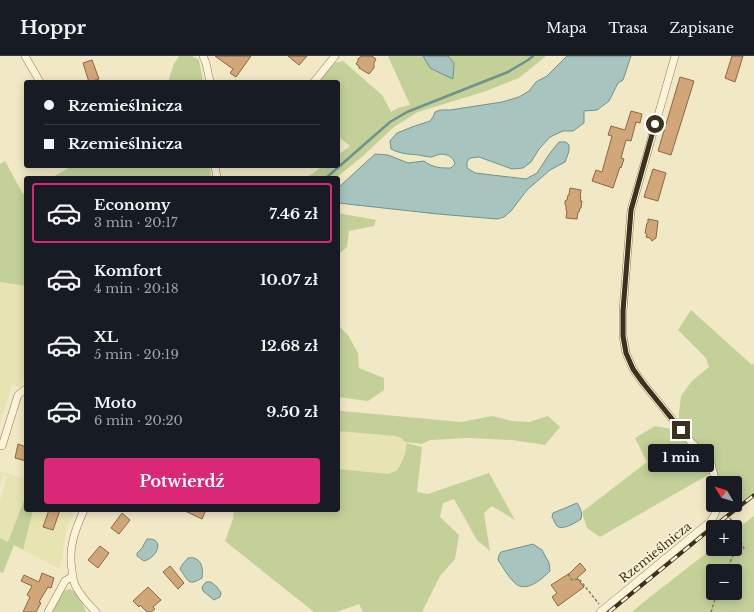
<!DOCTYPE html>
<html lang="pl">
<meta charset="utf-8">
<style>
body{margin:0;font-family:"Libre Baskerville",serif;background:#242831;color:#f1f3f6;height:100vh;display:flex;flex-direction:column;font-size:15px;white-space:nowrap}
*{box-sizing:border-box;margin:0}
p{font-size:13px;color:#9ea1a6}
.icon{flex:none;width:22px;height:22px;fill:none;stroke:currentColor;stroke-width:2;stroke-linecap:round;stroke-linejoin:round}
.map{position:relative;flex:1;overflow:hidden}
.details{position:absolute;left:24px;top:120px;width:316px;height:336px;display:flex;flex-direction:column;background:#171b24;border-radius:4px;box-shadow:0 2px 10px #0003}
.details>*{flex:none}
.banner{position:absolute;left:24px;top:24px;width:316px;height:88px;border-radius:4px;box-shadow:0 2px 10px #0003;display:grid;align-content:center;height:88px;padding:0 20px;background:#171b24}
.needle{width:26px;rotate:308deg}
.tools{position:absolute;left:706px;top:420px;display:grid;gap:8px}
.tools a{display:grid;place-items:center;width:36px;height:36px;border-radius:4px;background:#171b24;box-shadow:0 2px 10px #0003;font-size:20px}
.end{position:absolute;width:18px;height:18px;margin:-9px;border:5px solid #3c301e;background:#fff;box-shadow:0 0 0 2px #fff}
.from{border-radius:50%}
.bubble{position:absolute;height:28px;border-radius:4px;background:#171b24;box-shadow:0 2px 10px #0003;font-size:13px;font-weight:700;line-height:28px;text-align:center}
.banner b{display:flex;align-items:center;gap:14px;height:38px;font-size:15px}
.banner b+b{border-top:1px solid #363941}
.banner i{width:10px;height:10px;background:#f1f3f6}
ul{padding:7px 0 0;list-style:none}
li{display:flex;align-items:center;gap:12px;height:60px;margin:0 8px 6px;padding:0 12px;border:2px solid transparent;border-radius:4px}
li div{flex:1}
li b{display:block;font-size:15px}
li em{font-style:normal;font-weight:700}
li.on{border-color:#db2777}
li>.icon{width:36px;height:36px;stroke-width:1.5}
.cta{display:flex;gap:8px;margin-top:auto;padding:8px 20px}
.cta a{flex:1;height:46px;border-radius:4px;background:#db2777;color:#fff;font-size:16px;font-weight:700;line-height:46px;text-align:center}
header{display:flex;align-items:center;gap:24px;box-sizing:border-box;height:56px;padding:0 20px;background:#171b24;border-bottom:1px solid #363941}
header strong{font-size:19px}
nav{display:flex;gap:22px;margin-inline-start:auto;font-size:14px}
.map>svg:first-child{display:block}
.farmland{fill:#e7e4b2}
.green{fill:#c3d098;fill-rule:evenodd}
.water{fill:#a7c4be;stroke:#6d938e}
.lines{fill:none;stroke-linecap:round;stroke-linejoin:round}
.stream{stroke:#6d938e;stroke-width:2.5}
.building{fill:#d1a779;stroke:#8e663e}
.street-casing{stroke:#8d7a5a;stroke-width:8}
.path{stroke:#8d7a5a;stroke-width:1.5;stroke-dasharray:3 2;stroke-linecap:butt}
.street{stroke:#fbf4d9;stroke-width:7}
.rail-casing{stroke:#3c301e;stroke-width:4}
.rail{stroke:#f8f1d5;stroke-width:2.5;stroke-dasharray:8;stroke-linecap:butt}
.route{stroke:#3c301e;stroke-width:5}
.labels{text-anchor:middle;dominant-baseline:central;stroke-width:3.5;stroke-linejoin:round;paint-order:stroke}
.street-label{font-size:12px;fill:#3c301e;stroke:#f8f1d5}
</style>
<header>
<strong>Hoppr</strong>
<nav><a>Mapa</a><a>Trasa</a><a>Zapisane</a></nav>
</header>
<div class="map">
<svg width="754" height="556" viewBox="0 0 754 556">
<rect width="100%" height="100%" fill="#f1e8c5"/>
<path class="farmland" d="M 0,226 L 26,230 L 26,320 L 23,323 L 20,331 L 12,329 L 0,368 Z
M 338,375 L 395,380 L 401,382 L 405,386 L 407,391 L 406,396 L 401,407 L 395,415 L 389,418 L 338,413 Z
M 0,415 L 26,423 L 26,439 L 8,487 L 0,482 L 0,445 L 7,420 L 3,420 L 0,428 Z
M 33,454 L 75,454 L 66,474 L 60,513 L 23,494 Z"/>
<path class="green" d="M 179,0 L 192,0 L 199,4 L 203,26 L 168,26 L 174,8 Z
M 388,0 L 423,0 L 430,12 L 453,23 L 454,7 L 448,0 L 546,0 L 519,22 L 486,35 L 418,56 L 394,71 L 363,100 L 336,122 L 306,122 L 323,110 L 338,110 L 338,99 L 350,90 L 338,80 L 338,26 L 318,26 L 334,7 L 343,5 L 382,39 L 391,56 L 398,52 L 410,49 Z
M 5,105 L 23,138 L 26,137 L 26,230 L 0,226 L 0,108 Z
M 72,110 L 210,110 L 211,122 L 51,122 Z
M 338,157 L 376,164 L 374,170 L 349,175 L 347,191 L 338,199 Z
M 691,254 L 752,309 L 754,307 L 754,436 L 728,457 L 726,454 L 730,449 L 735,449 L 735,427 L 715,427 L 713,416 L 600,481 L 587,472 L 582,456 L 647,406 L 635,382 L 655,370 L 677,374 L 681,340 L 692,325 L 709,311 L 706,302 L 678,274 Z
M 338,269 L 348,279 L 358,297 L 359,312 L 384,322 L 384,334 L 368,345 L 338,341 Z
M 338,354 L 342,355 L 461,366 L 492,360 L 512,365 L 529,366 L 548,360 L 560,371 L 545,389 L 512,384 L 468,382 L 430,384 L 422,388 L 405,386 L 401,382 L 395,380 L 338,375 Z
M 406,387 L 422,391 L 417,436 L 428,438 L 489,417 L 515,464 L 492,450 L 484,457 L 490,495 L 477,484 L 454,443 L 443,447 L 440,461 L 459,479 L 455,503 L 440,520 L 422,556 L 363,556 L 359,548 L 337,556 L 314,556 L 225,485 L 233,463 L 234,454 L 338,454 L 338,413 L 389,418 C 390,417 395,415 396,415 C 401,410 408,394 406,387 Z
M 26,439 L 26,454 L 33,454 L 23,494 L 14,489 L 3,517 L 0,516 L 0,482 L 8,486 Z
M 754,460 L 754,556 L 632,556 L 650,541 L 713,492 L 713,493 L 735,493 L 735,474 ZM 713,515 L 735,515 L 735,537 L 713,537 Z
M 70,533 C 79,537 83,548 86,556 L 52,556 L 63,535 Z"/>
<path class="water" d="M 423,0 L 448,0 L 454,7 L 453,23 L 430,12 Z
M 567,0 L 631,0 L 623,24 L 618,27 L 609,45 L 597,54 L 584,55 L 584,67 L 573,75 L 563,75 L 550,81 L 539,93 L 531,106 L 523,112 L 512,113 L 479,101 L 470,102 L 467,106 L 467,112 L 475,117 L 526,123 L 537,117 L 550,97 L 559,86 L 566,86 L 569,89 L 569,95 L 565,106 L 550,114 L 527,134 L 511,155 L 504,161 L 497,163 L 438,158 L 338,147 L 338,132 L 375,98 L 388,99 L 408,107 L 424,105 C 433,112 441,112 451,112 L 455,108 C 454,104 452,101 447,99 C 441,97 437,99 432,101 C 428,101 423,100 419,99 C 408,98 401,98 391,93 L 390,85 L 397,77 L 412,71 L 430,65 L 433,61 L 435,56 L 440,54 L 450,54 L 502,46 L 519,41 L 529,35 L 536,26 L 547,20 Z
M 577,447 C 580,451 583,458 581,463 C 577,466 562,475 557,470 C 555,468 554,464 552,461 L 553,457 Z
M 147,483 C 166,482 157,502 144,505 L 137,500 L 137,497 L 142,492 Z
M 533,488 L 542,494 L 549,507 L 550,515 C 541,524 524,539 513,525 C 507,519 503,511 498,504 L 499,499 L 501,496 Z
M 188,502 C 190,502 192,501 194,502 C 203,505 203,515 202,522 C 188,531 188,524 180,513 L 182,509 Z
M 206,526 L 211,526 L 217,531 L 221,537 L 220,541 L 214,544 L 203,535 L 202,531 Z"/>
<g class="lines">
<path class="stream" d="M 326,122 L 390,66 L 407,56 L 508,16 L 528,4 L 533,0"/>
</g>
<path class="building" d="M 215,0 L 251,0 L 236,21 L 230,17 L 233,13 Z
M 288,0 L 307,0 L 299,9 Z
M 362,0 L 372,0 L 376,3 L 374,7 L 374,12 L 369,18 L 359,12 L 359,10 L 356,8 L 358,5 L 358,3 L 360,1 Z
M 732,0 L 743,0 L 735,26 L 725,22 Z
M 92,4 L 99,23 L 89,26 L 83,7 Z
M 680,21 L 694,25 L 671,99 L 658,95 Z
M 631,55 L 642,58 L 640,67 L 636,66 L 631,85 L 626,84 L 621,102 L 624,103 L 621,112 L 620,111 L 613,132 L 592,125 L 596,114 L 602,116 L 612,80 L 608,79 L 611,70 L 625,74 Z
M 653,113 L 666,117 L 658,145 L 644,141 Z
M 570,132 L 581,134 L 580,141 L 581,141 L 580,145 L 582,145 L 581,152 L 580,152 L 579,156 L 578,156 L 577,163 L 566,162 L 567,155 L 566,154 L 566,150 L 565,148 L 565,145 L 567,144 L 568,139 L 569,139 Z
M 648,163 L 658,165 L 656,182 L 652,185 L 650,182 L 646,181 L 647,178 L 645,177 L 647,167 L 648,167 Z
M 18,388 L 26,391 L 26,405 L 15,402 Z
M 49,454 L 60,454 L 53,474 L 43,471 Z
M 183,454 L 206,454 L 202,463 Z
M 122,457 L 130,464 L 119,478 L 111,472 Z
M 100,490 L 109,497 L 98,512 L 88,504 Z
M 580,507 L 586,514 L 577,522 L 584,531 L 558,550 L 552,541 L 557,537 L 551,529 L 570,517 Z
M 170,510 L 184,527 L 178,533 L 163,516 Z
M 42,517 L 54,522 L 51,532 L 48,531 L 39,546 L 41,547 L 36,556 L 23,556 L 30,541 L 27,539 L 32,530 L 21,525 L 24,519 L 39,526 Z
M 148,531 L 161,544 L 153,551 L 155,553 L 151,556 L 147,556 L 140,549 L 139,551 L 133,545 Z"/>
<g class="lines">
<defs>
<path id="street" d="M 25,0 L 40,26
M 203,0 L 206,7 L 210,26
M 675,0 L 631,154 L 623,255 L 623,280 L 626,297 L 633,313 L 643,327 L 691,386 L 705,399 L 709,404 L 711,408 L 716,427
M 314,26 L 335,0
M 215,110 L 217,122
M 2,390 L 18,339 L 23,335 L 26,333
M 84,454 C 75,474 68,492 72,514 C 72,519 73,524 75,529 C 80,539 88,548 96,556
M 48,556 L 65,525 L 73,520
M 600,556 L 711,465 L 715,458 L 718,449"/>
</defs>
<use href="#street" class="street-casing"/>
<path class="path" d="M 725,453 L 735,471
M 735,472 L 745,495
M 726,515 L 740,484
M 568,518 L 572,524 L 579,523 L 599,548
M 711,556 L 717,537"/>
<use href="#street" class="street"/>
<defs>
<path id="rail" d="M 609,556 L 703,479 L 754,439"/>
</defs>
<use href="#rail" class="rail-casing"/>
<use href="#rail" class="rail"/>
</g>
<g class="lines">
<path class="route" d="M 655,68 L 631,154 L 623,255 L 623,280 L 626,297 L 633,313 L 643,327 L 681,374"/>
</g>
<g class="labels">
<g class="street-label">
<text transform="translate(655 496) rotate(-39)">Rzemieślnicza</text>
</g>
</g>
</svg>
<div class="tools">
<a><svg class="needle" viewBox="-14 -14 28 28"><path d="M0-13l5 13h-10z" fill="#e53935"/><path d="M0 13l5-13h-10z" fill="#9ea1a6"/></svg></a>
<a>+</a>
<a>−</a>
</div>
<i class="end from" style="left:655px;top:68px"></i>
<i class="end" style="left:681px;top:374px"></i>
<div class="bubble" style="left:648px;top:388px;width:66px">1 min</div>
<div class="banner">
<b><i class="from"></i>Rzemieślnicza</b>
<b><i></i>Rzemieślnicza</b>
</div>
<section class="details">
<ul>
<li class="on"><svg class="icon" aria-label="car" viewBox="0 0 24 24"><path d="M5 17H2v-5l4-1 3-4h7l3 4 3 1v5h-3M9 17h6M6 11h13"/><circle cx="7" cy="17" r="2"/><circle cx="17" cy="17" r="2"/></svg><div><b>Economy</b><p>3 min · 20:17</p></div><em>7.46 zł</em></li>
<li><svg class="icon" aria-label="car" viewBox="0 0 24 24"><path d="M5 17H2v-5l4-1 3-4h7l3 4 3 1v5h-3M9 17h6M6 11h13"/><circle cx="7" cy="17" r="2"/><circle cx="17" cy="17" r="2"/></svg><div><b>Komfort</b><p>4 min · 20:18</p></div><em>10.07 zł</em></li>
<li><svg class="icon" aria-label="car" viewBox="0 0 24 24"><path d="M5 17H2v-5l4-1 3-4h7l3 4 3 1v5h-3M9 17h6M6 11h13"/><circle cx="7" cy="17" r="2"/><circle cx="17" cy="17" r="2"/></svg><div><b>XL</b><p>5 min · 20:19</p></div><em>12.68 zł</em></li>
<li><svg class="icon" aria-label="car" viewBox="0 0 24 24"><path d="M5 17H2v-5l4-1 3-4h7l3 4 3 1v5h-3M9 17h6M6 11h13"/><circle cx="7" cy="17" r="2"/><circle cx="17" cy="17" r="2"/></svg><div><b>Moto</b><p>6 min · 20:20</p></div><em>9.50 zł</em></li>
</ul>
<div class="cta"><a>Potwierdź</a></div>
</section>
</div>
